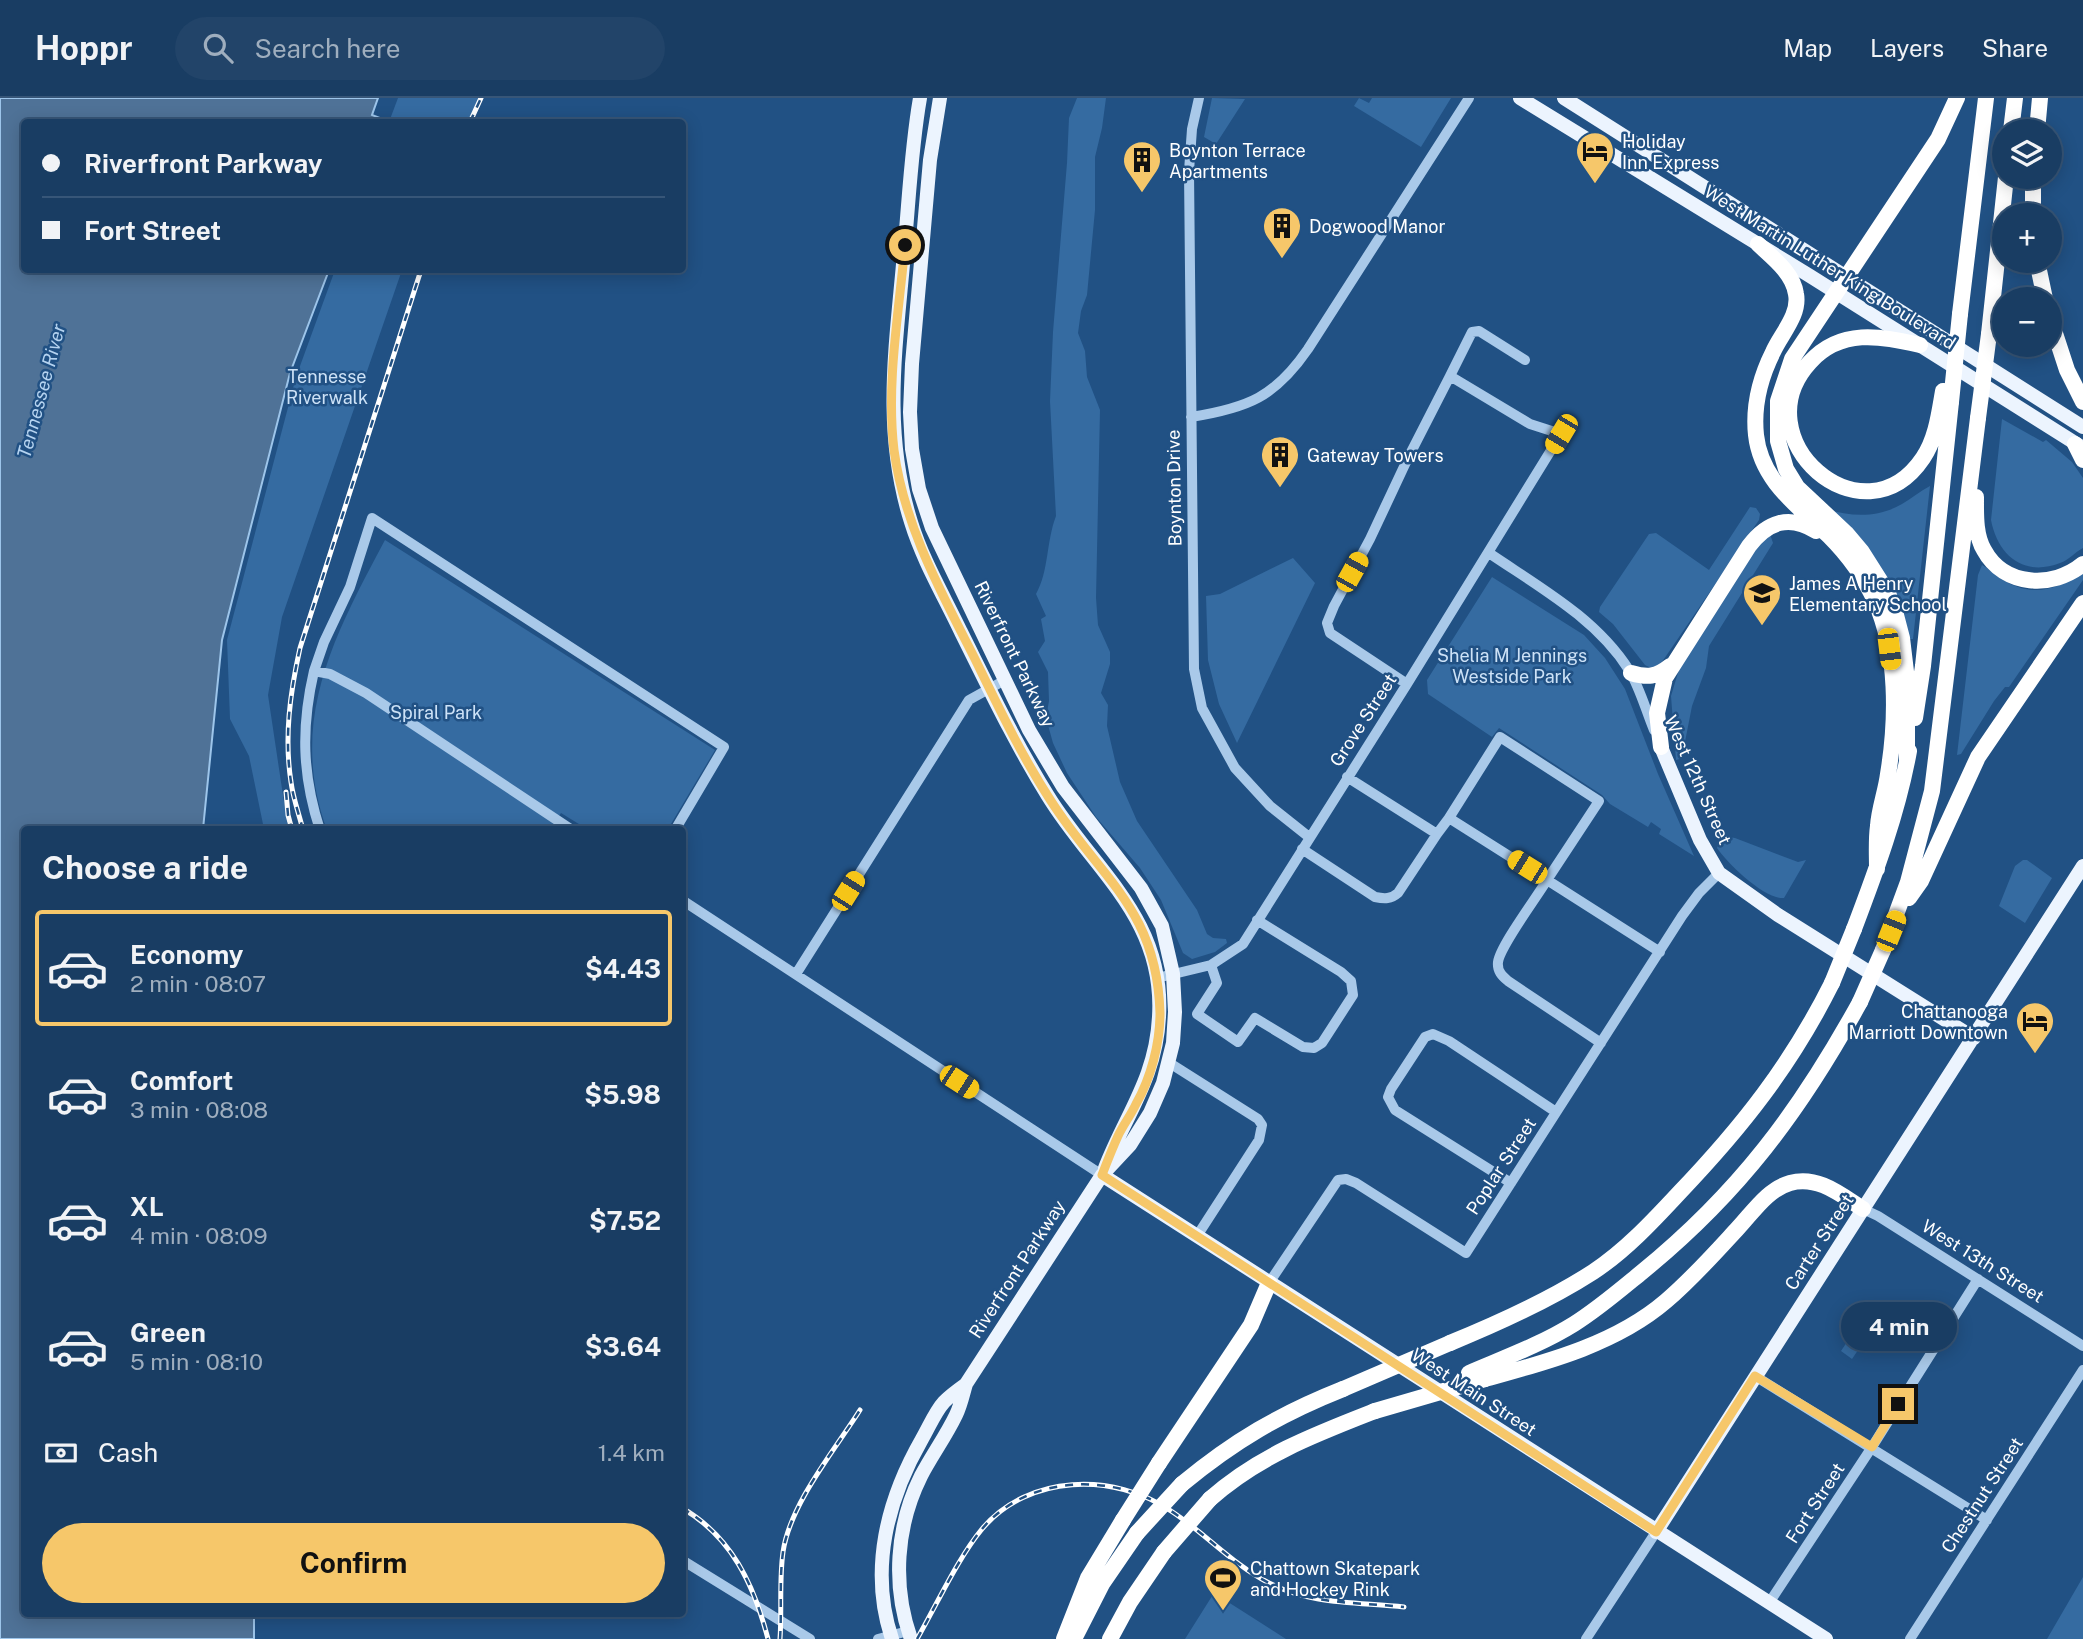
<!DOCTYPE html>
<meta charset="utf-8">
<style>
body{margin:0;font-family:"Public Sans",sans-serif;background:#224469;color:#f1f3f6;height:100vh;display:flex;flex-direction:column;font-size:26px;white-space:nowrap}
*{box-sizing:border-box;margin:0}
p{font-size:23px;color:#9faebe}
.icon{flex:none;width:38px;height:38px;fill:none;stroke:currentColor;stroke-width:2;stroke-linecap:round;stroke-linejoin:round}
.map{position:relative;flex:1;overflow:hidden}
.side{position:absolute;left:21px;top:728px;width:665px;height:791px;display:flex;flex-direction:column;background:#193d63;border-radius:7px;box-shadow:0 4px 18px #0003,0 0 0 2px #375678}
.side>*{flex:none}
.banner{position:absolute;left:21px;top:21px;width:665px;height:154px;border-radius:7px;box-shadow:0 4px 18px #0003,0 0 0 2px #375678;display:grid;align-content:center;height:154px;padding:0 21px;background:#193d63}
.buttons{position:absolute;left:1992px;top:21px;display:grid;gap:14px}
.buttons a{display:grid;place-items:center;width:70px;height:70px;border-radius:50%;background:#193d63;box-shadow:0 4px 18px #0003,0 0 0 2px #375678;font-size:35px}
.end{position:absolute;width:32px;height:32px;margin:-16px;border:9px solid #f6c76a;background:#111;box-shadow:0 0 0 4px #111}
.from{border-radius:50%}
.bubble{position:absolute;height:49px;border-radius:24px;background:#193d63;box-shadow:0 4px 18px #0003,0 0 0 2px #375678;font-size:23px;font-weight:700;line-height:49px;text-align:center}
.car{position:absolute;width:21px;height:42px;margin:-21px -10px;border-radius:9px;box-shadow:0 0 5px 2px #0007;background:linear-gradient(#f5c518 24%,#345 0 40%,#f5c518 0 76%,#345 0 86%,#f5c518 0)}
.banner b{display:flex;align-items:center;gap:24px;height:66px;font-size:26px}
.banner b+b{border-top:2px solid #375678}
.banner i{width:18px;height:18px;background:#f1f3f6}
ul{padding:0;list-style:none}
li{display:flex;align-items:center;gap:21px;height:116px;margin:0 14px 10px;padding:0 7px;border:4px solid transparent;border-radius:7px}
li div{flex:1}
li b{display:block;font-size:26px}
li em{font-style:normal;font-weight:700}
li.on{border-color:#f6c76a}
li>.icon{width:63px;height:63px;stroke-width:1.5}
h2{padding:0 21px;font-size:32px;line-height:84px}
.pay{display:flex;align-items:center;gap:18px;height:77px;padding:0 21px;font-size:26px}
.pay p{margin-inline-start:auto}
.cta{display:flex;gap:14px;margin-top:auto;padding:14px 21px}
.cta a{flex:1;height:80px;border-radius:42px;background:#f6c76a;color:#111;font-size:28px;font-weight:700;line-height:80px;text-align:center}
header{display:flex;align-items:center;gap:42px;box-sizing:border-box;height:98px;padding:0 35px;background:#193d63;border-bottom:2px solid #375678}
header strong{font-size:33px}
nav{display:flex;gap:38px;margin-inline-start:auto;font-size:24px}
.search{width:490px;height:63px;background:#224469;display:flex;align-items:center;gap:18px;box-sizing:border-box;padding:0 24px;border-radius:38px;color:#9faebe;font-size:26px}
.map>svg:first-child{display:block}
.green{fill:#356ba1}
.water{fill:#4f7297;stroke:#9dc5ea;stroke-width:2}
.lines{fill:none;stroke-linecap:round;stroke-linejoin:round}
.minor{stroke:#a9c9e9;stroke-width:10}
.major{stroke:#ecf4fe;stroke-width:14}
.highway{stroke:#fff;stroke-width:16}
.rail-casing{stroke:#fff;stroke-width:5}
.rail{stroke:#215184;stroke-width:2.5;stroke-dasharray:8;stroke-linecap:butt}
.highway-bridge{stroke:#fff;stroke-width:16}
.route{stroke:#f6c76a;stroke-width:9}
.labels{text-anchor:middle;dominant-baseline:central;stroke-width:5;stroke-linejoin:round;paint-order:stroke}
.poi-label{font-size:18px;fill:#fff;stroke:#215184;text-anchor:start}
.street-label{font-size:18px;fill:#fff;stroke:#215184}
.park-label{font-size:18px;fill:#cde2f7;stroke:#215184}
.water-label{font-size:19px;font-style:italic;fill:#b5d3f0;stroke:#215184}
</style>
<header>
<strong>Hoppr</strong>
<div class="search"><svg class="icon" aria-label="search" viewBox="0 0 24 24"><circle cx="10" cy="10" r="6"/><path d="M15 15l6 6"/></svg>Search here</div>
<nav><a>Map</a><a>Layers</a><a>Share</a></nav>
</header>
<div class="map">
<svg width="2083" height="1541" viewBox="0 0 2083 1541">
<rect width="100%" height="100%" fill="#215184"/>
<path class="green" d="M 398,0 L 482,0 L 468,24 L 389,24 Z
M 1077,0 L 1106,0 L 1102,30 L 1095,59 L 1095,112 L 1087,197 L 1081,213 L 1078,235 L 1085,253 L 1087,279 L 1100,312 L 1096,500 L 1098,527 L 1110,554 L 1110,566 L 1101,595 L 1108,607 L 1107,628 L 1120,684 L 1137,723 L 1197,812 L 1207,836 L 1213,840 L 1226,841 L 1227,845 L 1215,854 L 1192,861 L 1183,855 L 1161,802 L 1140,770 L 1096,719 L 1067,675 L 1053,645 L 1046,620 L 1049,603 L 1048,574 L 1038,554 L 1045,543 L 1041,521 L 1046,518 L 1036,496 C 1049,473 1046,444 1056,418 L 1050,303 L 1053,234 L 1067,65 L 1069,20 Z
M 1212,0 L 1245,1 L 1216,46 L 1204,39 Z
M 1359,0 L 1369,5 L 1372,0 L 1451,0 L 1421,49 L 1354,8 Z
M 335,172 L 402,172 L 282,519 L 268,597 L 288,731 L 264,731 L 249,658 L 230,621 L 227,542 L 296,279 Z
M 2002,321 L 2043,344 L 2046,342 L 2072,364 L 2083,380 L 2083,450 C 2075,454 2069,462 2060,465 C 2024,479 1998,458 1991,422 Z
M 1930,388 L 1913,541 L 1909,541 L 1826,411 C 1852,419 1878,420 1902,406 C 1911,401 1920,393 1930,388 Z
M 1750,409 L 1756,410 L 1760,416 L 1759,422 L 1664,561 L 1658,568 L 1651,570 L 1645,567 L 1613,526 L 1599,514 L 1600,509 L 1649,436 L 1656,435 L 1709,472 Z
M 1770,436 L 1773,445 L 1709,548 L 1706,570 L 1692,608 L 1683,654 L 1680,661 L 1676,662 L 1671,598 L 1684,555 L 1749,454 Z
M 385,442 L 715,652 L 668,731 L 587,731 L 561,715 L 550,731 L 327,732 C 287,623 335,536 385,442 Z
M 1293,460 L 1315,485 L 1237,645 L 1219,606 L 1208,562 L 1206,498 L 1220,496 Z
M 1982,467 C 1988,470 1994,476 2000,480 C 2031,500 2054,493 2083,474 L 2083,482 L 2009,589 L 2005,589 L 1994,603 L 1961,656 L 1957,657 L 1978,477 Z
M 1492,479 L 1584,537 L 1605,560 L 1625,591 L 1658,676 L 1694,758 L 1659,736 L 1661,731 L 1651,724 L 1648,729 L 1610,706 L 1602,697 L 1499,630 L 1492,639 L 1428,596 L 1427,582 Z
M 1722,738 L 1735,740 L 1798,764 L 1806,762 L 1784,800 C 1765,802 1727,765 1717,750 Z
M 2023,762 L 2027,762 L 2052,780 L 2025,825 L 1999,808 L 2015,768 Z
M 1859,1226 L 1871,1233 L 1852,1261 L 1841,1253 Z
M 2083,1479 L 2083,1541 L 2047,1541 Z
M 1214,1495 L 1286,1541 L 1185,1541 Z"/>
<path class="water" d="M 0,0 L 378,0 L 372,17 L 385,22 L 384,24 L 24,24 L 24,172 L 329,172 L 290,275 L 222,542 L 203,731 L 24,732 L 24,1516 L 254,1516 L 254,1541 L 0,1541 Z"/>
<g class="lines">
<path class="minor" d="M 1199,0 L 1192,31 L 1189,73 L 1194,571 L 1202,610 L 1235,670 L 1270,708 L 1309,739
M 1450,278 L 1472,234 L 1479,233 L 1525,262
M 1191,319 C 1248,310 1275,299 1308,251 L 1469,0
M 1489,455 C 1539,489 1596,520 1629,572 C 1640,590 1646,613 1654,632
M 314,573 C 301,629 302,677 320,732
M 1500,639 L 1599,703 L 1547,782 L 1449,720 Z
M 1347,679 L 1437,736 L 1449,720
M 572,732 L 366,595 L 330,576 L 314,573 L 324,544 L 350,489 L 372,420 L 724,649 L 675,732
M 1302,751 L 1375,799 C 1385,801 1391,801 1398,795 L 1437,736
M 682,802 L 1102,1077
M 1211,867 L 1217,885 L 1197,916 L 1238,944 L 1255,920 L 1303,949 L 1314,950 L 1322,945 L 1353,897 L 1351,883 L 1341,874 L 1257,822
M 796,876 L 969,602 L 1005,582
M 1157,880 L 1211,867 L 1243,846 L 1407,586 L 1561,336 L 1530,326 L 1450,278 L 1408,360 L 1370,441 L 1334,508 L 1327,525 L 1330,535 L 1407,586
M 1601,945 L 1508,883 C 1502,878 1497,873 1498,864 C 1500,848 1537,799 1547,782 L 1660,854
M 1168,964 L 1258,1021 L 1262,1027 L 1259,1042 L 1197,1138
M 1511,1085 L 1395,1012 L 1388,999 L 1391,991 L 1425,939 L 1433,936 L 1449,943 L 1556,1014
M 1863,1111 L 1878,1118 L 2083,1248
M 1269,1185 L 1338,1082 L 1346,1081 L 1356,1085 L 1466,1155 L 1682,818 L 1699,795 L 1719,775
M 1755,1278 L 1987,1422
M 682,1462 L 810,1541
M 1769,1505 L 1872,1349 L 1978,1181
M 878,1541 L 908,1533
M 1586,1541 L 1656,1434
M 1910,1541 L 2083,1272"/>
<path class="major" d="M 920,0 C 911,51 909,103 904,155 C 896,249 882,332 911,424 C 923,463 944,498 961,534 C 989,590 1015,645 1048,698 C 1094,773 1165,820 1159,919 C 1156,980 1126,1016 1105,1070
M 1520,0 L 1810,178 L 2083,350
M 1564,0 L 2083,329
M 1661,649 L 1700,742 L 1719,775 L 1778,817 L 1974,940
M 1102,1077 L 1826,1541
M 1656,1434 L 2083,768
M 892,1541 C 869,1472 887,1402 922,1341 C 929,1329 935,1314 944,1304 C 950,1298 958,1292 965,1287
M 911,1541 C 892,1488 896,1428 921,1378 C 932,1357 946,1338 956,1317 C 961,1307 963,1296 966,1286 L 1102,1077 L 1130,1047 L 1150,1015 L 1163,985 L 1173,945 L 1175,914 L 1173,876 L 1162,828 L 1141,790 L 1063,689 L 1029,632 L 932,430 L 919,391 L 912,351 L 910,314 L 912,266 L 930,62 L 940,0"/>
<path class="highway" d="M 2011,33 L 2015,0
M 2037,33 L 2040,0
M 2033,117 L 2033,79
M 1758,146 C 1773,160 1793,175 1796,196 C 1800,217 1781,236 1773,254 C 1760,280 1753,308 1756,337 C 1761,383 1798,408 1829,438 C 1847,456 1864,479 1875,503 C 1898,554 1897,622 1888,676 C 1886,693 1879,711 1878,728 C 1876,742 1877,757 1877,771
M 2037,163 L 2045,201
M 1960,216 L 1986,0
M 2049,217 L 2067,272 L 2083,304
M 1989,236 L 2006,79
M 1920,247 C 1880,238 1841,230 1810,264 C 1740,340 1863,449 1923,360 C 1936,341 1939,316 1943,293
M 2075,346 L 2083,362
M 1976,399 C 1976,416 1975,437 1984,452 C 2004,489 2053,491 2083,466
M 1631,575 C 1648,580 1656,579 1670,568
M 1915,620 L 1923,568 L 1951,304
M 1661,649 L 1657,615 L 1665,580 L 1749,448 C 1767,424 1789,416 1816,433
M 1907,662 L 1907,582 L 1902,540 L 1896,517 L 1888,495 L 1862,454 L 1846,435 L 1797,389 L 1786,371 L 1778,343 L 1778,303 L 1792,261 L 1938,41 L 1957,0
M 1909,800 L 1921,783 L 1978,659 L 2083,505
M 1854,831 C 1876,773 1898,714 1909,653
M 1883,852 L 1908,784 L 1932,693 L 1978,320
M 1450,1245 C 1499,1225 1548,1203 1593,1174 C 1625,1153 1653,1123 1679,1095 C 1742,1029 1791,967 1832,885
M 1469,1275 C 1504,1260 1542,1246 1574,1226 C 1598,1211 1620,1192 1642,1174 C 1739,1095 1800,1013 1860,904
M 1485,1281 C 1547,1264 1616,1246 1666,1203 C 1692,1181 1715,1155 1738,1130 C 1753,1114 1768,1091 1790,1085 C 1818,1077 1841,1097 1863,1111
M 1159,1365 L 1251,1227 L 1269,1185
M 1182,1386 C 1234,1343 1280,1316 1343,1291
M 1210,1401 C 1258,1358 1316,1336 1375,1313
M 1064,1541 L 1088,1480 L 1123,1422
M 1074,1541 L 1102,1486 L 1137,1435
M 1110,1541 L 1130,1504 L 1164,1454"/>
<defs>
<path id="rail" d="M 470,24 L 481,0
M 286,694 L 288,717 L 292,732
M 303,732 C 299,716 293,700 291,684 C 284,639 290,595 300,550 L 421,172
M 682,1410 C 732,1439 754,1487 768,1541
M 780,1541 C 782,1512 779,1483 783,1454 C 790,1406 834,1353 860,1312
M 917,1541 C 936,1508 958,1460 982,1431 C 1028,1376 1114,1374 1171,1413 C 1205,1435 1232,1466 1269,1485 C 1311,1507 1358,1504 1404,1509"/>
</defs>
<use href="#rail" class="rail-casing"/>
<use href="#rail" class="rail"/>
<path class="highway-bridge" d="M 1951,304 L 1960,216
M 1978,320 L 1989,236
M 1832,885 L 1854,831
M 1860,904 L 1883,852
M 1343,1291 L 1450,1245
M 1375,1313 L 1485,1281
M 1123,1422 L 1159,1365
M 1137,1435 L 1182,1386
M 1164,1454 L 1210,1401"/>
</g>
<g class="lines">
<path class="route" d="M 905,147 C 899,214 886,285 894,352 C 904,427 940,492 974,559 C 998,608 1021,657 1051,703 C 1101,781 1157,811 1160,915 C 1160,945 1151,980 1136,1006 C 1131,1017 1123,1027 1118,1038 C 1112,1051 1107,1064 1102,1077 L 1656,1434 L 1755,1278 L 1872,1349 L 1898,1306"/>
</g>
<defs>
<symbol id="hotel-pin" viewBox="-11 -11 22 30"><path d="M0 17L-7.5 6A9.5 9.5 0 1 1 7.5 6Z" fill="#f6c76a" stroke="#215184"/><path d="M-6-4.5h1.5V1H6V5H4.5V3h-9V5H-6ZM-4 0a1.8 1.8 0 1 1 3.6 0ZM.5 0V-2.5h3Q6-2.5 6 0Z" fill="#111"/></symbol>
<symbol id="building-pin" viewBox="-11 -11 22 30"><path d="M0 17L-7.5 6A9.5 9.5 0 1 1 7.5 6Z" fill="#f6c76a" stroke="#215184"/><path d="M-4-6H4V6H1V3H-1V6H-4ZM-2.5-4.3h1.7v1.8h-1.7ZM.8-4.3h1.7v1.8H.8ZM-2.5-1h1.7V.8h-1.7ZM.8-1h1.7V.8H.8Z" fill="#111"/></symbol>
<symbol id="school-pin" viewBox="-11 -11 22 30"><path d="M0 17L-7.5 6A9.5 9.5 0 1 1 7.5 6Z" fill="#f6c76a" stroke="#215184"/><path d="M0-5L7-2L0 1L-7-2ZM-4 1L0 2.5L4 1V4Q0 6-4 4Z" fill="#111"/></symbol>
<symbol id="stadium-pin" viewBox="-11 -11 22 30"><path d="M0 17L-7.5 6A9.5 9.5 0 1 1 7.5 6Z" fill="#f6c76a" stroke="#215184"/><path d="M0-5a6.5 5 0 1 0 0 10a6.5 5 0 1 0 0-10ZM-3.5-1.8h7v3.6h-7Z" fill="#111"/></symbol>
</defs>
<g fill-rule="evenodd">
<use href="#hotel-pin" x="1573" y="31" width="44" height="60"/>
<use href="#building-pin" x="1120" y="40" width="44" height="60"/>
<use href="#building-pin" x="1260" y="106" width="44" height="60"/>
<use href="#building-pin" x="1258" y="335" width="44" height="60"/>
<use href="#school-pin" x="1740" y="473" width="44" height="60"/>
<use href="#hotel-pin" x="2013" y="901" width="44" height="60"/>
<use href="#stadium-pin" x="1201" y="1458" width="44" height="60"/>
</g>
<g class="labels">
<g class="poi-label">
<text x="1622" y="43">Holiday<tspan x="1622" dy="21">Inn Express</tspan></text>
<text x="1169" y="52">Boynton Terrace<tspan x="1169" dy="21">Apartments</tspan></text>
<text x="1309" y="128">Dogwood Manor</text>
<text x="1307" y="357">Gateway Towers</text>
<text x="1789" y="485">James A Henry<tspan x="1789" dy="21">Elementary School</tspan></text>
<text x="2008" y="913" text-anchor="end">Chattanooga<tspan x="2008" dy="21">Marriott Downtown</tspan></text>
<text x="1250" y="1470">Chattown Skatepark<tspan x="1250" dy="21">and Hockey Rink</tspan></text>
</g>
<g class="street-label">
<text transform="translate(1830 169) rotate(32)">West Martin Luther King Boulevard</text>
<text transform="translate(1174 390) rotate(-91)">Boynton Drive</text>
<text transform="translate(1015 556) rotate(64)">Riverfront Parkway</text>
<text transform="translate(1363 622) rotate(-57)">Grove Street</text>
<text transform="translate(1698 682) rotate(66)">West 12th Street</text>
<text transform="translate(1501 1068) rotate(-57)">Poplar Street</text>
<text transform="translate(1819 1144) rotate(-57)">Carter Street</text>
<text transform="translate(1983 1163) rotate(32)">West 13th Street</text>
<text transform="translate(1017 1171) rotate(-57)">Riverfront Parkway</text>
<text transform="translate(1474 1294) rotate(33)">West Main Street</text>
<text transform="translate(1982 1397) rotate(-57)">Chestnut Street</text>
<text transform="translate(1815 1405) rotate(-57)">Fort Street</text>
</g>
<g class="park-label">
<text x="327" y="278">Tennesse<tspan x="327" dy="21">Riverwalk</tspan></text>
<text x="1512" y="557">Shelia M Jennings<tspan x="1512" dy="21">Westside Park</tspan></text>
<text x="436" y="614">Spiral Park</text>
</g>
<g class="water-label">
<text transform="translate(41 293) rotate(-75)">Tennessee River</text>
</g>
</g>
</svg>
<div class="buttons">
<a><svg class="icon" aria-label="layers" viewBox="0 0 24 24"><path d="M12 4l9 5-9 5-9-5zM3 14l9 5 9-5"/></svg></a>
<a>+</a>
<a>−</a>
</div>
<i class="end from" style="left:905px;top:147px"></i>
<i class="end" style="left:1898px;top:1306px"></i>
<div class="bubble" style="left:1841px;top:1204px;width:116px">4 min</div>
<i class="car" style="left:1561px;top:336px;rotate:211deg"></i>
<i class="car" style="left:1352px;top:474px;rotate:29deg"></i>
<i class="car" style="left:1889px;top:551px;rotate:173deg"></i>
<i class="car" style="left:1527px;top:769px;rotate:302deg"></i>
<i class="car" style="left:848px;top:793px;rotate:32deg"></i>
<i class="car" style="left:1891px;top:833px;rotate:22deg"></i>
<i class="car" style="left:959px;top:984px;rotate:123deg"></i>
<div class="banner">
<b><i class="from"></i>Riverfront Parkway</b>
<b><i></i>Fort Street</b>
</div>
<section class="side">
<h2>Choose a ride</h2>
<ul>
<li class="on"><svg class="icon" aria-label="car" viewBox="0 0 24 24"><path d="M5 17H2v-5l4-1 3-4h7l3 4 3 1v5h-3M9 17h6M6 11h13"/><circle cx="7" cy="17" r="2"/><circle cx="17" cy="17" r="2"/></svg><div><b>Economy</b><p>2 min · 08:07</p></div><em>$4.43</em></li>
<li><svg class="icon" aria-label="car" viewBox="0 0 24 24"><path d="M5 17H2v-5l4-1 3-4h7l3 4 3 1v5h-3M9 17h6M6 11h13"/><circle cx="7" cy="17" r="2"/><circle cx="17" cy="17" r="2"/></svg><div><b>Comfort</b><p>3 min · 08:08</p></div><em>$5.98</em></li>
<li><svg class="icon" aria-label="car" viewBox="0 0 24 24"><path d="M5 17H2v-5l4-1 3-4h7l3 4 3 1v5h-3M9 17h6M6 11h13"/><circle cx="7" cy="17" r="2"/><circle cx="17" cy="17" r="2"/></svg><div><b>XL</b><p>4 min · 08:09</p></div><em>$7.52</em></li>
<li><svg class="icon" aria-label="car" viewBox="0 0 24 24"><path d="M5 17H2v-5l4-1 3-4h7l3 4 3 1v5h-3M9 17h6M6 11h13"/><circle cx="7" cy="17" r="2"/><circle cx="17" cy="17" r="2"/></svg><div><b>Green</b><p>5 min · 08:10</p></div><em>$3.64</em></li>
</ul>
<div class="pay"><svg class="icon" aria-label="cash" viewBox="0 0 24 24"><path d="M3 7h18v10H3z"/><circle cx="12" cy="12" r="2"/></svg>Cash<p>1.4 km</p></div>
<div class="cta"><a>Confirm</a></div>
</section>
</div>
